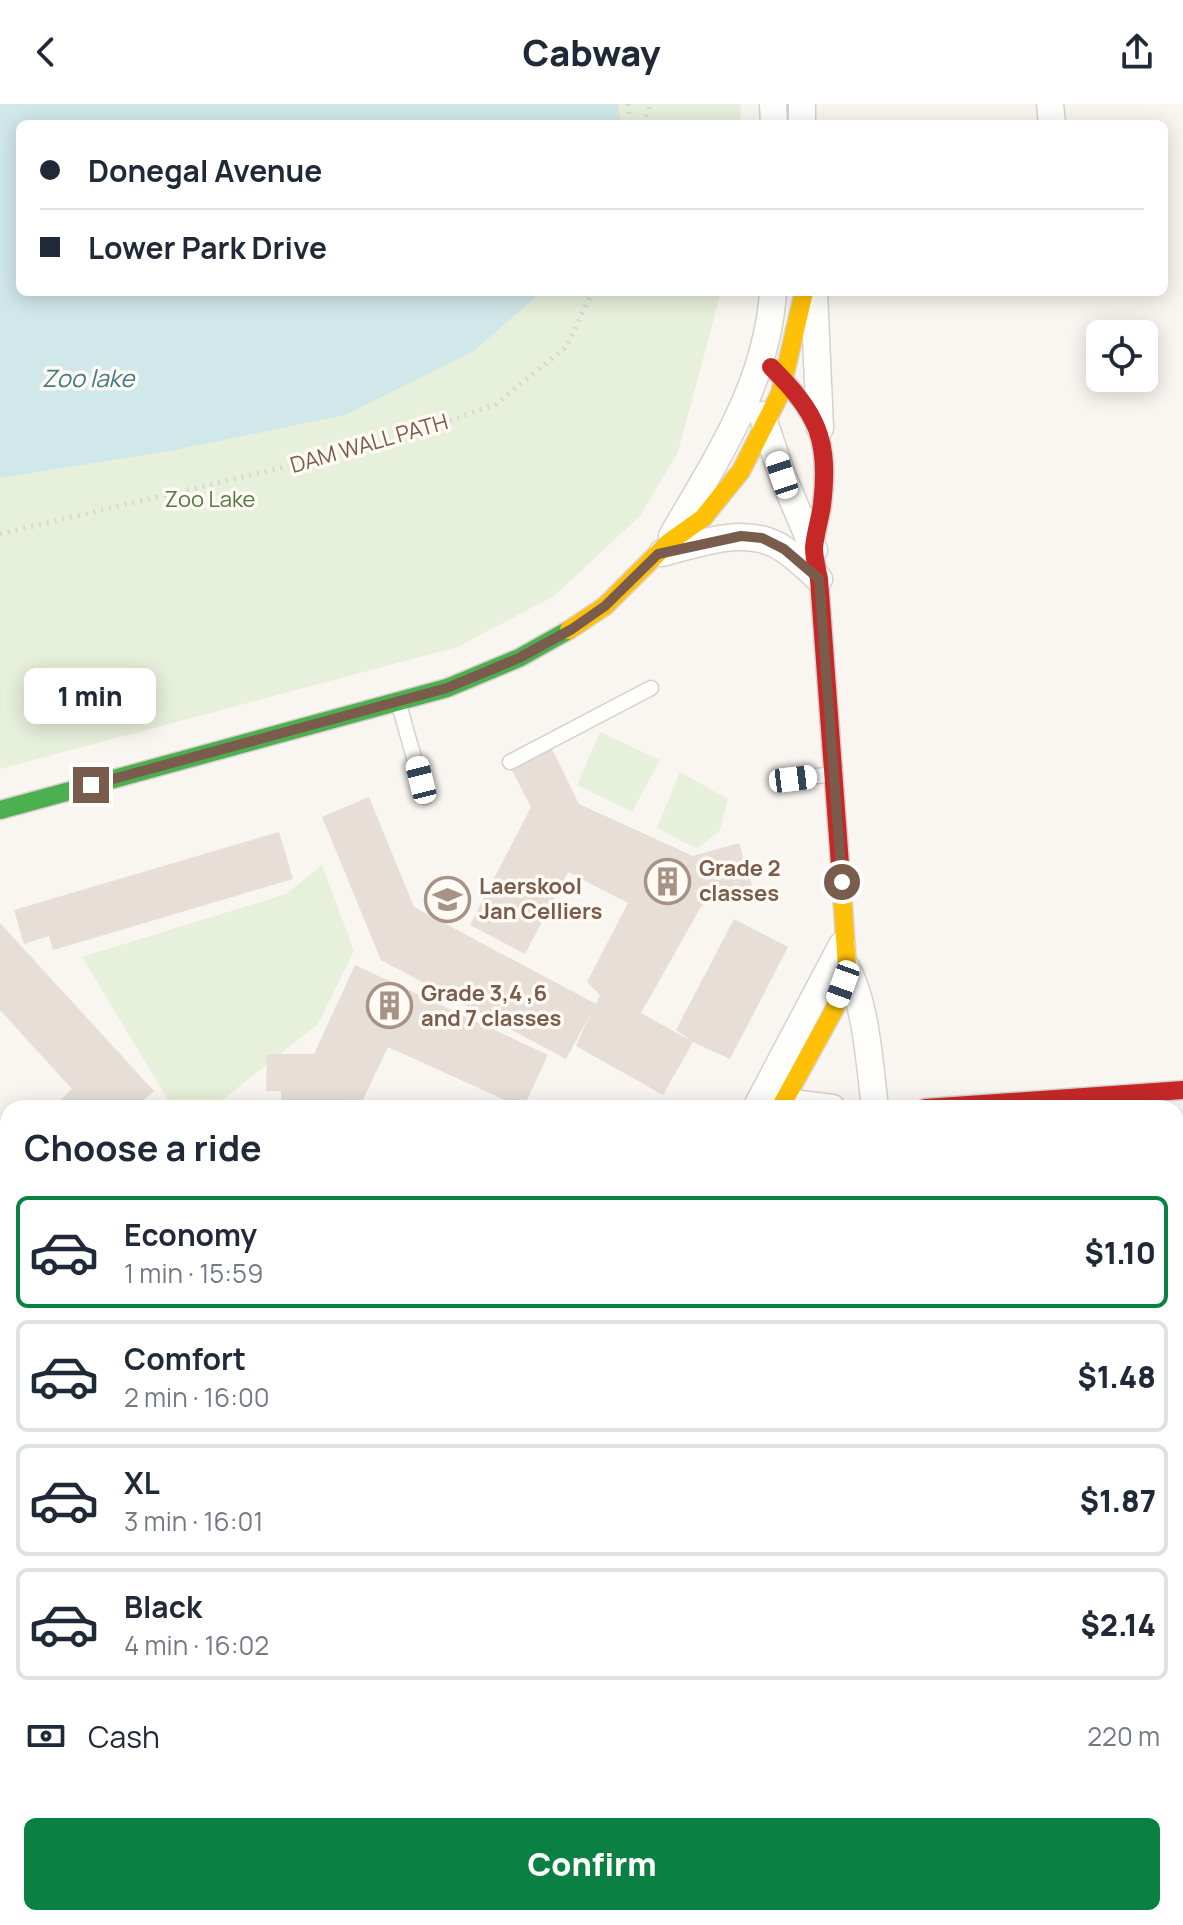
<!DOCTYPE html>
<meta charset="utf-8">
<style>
body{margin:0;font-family:Manrope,sans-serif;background:#f6f6f7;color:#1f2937;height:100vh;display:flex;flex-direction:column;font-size:30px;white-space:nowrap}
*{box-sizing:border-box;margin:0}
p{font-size:26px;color:#747a83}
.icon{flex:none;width:44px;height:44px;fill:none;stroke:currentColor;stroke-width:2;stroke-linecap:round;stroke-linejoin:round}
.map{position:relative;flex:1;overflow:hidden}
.drawer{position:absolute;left:0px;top:996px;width:1184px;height:826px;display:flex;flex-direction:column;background:#fff;border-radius:24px 24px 0 0;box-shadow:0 4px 20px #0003}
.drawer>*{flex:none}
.banner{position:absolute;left:16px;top:16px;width:1152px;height:176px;border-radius:12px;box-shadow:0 4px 20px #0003;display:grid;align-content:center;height:176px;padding:0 24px;background:#fff}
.fabs{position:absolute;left:1086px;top:216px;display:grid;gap:16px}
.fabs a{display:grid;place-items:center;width:72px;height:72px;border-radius:12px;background:#fff;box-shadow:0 4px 20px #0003;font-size:40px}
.end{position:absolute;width:36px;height:36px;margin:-18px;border:10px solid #7a5c4d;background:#fff;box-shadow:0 0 0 4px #fff}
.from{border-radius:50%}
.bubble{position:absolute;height:56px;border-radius:12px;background:#fff;box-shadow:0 4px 20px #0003;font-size:26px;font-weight:800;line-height:56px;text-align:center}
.car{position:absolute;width:24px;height:48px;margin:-24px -12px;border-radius:10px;box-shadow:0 0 6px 2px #0007;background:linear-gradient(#fff 24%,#345 0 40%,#fff 0 76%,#345 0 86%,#fff 0)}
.banner b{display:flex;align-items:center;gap:28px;height:76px;font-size:30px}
.banner b+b{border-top:2px solid #e0e1e3}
.banner i{width:20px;height:20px;background:#1f2937}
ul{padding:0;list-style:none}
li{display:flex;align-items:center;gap:24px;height:112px;margin:0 16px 12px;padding:0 8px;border:4px solid #e0e1e3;border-radius:12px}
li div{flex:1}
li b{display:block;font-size:30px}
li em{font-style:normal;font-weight:800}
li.on{border-color:#0b8043}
li>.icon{width:72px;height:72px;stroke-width:1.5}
h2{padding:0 24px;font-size:36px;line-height:96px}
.pay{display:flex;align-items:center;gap:20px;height:88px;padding:0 24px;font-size:30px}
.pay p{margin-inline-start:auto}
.action{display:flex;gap:16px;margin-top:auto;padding:16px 24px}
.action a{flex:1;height:92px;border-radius:12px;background:#0b8043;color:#fff;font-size:32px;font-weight:800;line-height:92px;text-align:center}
header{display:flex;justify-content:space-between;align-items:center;height:104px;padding:0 24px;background:#fff;font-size:36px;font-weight:800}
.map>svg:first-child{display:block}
.green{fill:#e7f0db}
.water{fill:#d0e8ea}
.building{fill:#e6ded7}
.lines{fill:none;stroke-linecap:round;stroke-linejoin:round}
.lane-casing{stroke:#d7d1cb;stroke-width:17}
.street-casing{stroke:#d7d1cb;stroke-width:29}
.fast-casing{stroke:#d9d2cb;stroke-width:21}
.slow-casing{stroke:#d9d2cb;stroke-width:21}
.jam-casing{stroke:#d9d2cb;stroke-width:21}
.path{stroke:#dcd5d0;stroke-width:5;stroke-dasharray:2 6;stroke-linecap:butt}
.lane{stroke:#fefefd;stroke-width:14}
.street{stroke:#fefefd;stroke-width:26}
.fast{stroke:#4caf50;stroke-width:18}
.slow{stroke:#ffc107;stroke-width:18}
.jam{stroke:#c62828;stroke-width:18}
.route{stroke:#7a5c4d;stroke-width:10}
.labels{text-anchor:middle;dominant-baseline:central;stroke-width:7;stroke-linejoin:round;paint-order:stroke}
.street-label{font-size:22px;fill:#7a5c4d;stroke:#fffaf3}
.park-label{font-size:22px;fill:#537a41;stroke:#fffaf3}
.poi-label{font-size:22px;font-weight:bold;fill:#7a5c4d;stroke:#fffaf3;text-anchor:start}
.water-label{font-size:24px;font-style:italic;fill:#437c86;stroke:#fffaf3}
</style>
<header><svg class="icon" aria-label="back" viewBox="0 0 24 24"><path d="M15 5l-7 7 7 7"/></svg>Cabway<svg class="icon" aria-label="share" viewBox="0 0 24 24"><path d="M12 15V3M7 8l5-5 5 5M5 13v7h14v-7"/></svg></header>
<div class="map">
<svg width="1183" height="1821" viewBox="0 0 1183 1821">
<rect width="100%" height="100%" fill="#f9f5f0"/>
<path class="green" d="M 0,0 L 741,0 L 740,20 L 20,20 L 20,188 L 721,188 L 678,348 L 640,412 L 554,492 L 457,543 L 0,665 Z
M 600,628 L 660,656 L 632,708 L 577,681 Z
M 680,668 L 728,695 L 720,726 L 697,745 L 657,724 Z
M 322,761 L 354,847 L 318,920 L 212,1004 L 173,1004 L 82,853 L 286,790 Z
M 125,1814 L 366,1814 L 366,1821 L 125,1821 Z"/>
<path class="water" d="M 0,0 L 618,0 L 621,20 L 20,20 L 20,188 L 541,188 L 474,247 L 345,311 L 175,346 L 0,374 Z"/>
<path class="building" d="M 550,641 L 579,700 L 693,752 L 739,739 L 753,785 L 702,801 L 641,909 L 693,938 L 663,991 L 576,942 L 591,909 L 566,955 L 381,856 L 322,713 L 369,693 L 414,803 L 596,900 L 600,891 L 587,878 L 628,799 L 568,768 L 525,850 L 470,821 L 531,703 L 509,661 Z
M 279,728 L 293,775 L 53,846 L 49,832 L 24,840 L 14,806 Z
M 734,815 L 788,843 L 730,955 L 693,938 L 676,926 Z
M 0,819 L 154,987 L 135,1004 L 52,1004 L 72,985 L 0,906 Z
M 355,861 L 548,951 L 523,1004 L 388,943 L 359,1004 L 281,1004 L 281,987 L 266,987 L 267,950 L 314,950 Z
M 8,1043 L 8,1117 L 0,1124 L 0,1050 Z"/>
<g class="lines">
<defs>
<path id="lane" d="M 398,597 L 425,693
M 510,658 L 651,584
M 793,675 L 833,670"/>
<path id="street" d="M 773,0 L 774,20
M 802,0 L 802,20
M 1050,0 L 1052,20
M 814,188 L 820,324
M 762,311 L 782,371 L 814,446
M 672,432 C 717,354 767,280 773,188
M 662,449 C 702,439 749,420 785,446 C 797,454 808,465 819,475
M 844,860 C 866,893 870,964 875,1004
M 768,996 L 832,1004
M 756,1004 L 842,841
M 0,1216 L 8,1223
M 0,1458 L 8,1446
M 0,1575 L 8,1577
M 69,1814 L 70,1821
M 673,1814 L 674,1821"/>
<path id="fast" d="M 0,706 L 447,584 L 519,554 L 569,526"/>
<path id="slow" d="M 569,526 L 605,502 L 668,439 L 703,414 L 741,367 L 780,290 L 804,188
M 780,1004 L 834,906 L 847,863 L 842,788"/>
<path id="jam" d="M 771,263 C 817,309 830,335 822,401 C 820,415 815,430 814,444 C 814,454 817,465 819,475 L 842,788
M 925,1004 L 1183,986"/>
</defs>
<use href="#lane" class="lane-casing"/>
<use href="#street" class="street-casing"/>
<use href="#fast" class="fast-casing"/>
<use href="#slow" class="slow-casing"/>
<use href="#jam" class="jam-casing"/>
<path class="path" d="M 628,0 L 630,20
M 643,20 L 651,0
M 0,430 L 327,353 L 413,330 L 496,300 L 567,242 L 592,188"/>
<use href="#lane" class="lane"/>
<use href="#street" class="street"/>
<use href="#fast" class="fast"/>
<use href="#slow" class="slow"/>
<use href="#jam" class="jam"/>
</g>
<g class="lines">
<path class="route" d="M 91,681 L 447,584 L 519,554 L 572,525 L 605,502 L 658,450 L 741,432 L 762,434 L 784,445 L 819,475 L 842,778"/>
</g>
<defs>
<symbol id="building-ring" viewBox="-11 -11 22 22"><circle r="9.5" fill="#fffaf3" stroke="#a69286" stroke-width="1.5"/><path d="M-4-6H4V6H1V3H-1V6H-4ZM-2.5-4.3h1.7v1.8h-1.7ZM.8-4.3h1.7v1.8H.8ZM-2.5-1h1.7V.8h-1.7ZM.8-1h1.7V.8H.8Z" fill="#a69286"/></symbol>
<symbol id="school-ring" viewBox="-11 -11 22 22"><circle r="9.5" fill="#fffaf3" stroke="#a69286" stroke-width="1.5"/><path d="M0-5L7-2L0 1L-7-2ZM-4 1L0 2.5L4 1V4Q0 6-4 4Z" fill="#a69286"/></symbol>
</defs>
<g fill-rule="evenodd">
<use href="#building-ring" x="642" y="752" width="51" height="51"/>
<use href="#school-ring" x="422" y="770" width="51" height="51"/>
<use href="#building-ring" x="364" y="876" width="51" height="51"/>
</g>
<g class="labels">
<g class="street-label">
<text transform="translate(369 339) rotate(-16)">DAM WALL PATH</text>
</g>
<g class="park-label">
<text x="210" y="395">Zoo Lake</text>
</g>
<g class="poi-label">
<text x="699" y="764">Grade 2<tspan x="699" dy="25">classes</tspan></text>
<text x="479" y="782">Laerskool<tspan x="479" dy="25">Jan Celliers</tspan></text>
<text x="421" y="889">Grade 3,4 ,6<tspan x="421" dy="25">and 7 classes</tspan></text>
</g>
<g class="water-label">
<text x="88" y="273">Zoo lake</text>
</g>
</g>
</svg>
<div class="fabs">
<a><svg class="icon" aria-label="locate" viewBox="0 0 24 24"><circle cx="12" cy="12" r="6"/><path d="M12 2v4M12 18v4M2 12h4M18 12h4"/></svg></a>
</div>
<i class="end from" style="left:842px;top:778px"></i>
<i class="end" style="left:91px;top:681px"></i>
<div class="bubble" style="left:24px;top:564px;width:132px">1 min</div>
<i class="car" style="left:782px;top:371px;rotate:342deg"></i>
<i class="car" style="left:793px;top:675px;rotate:83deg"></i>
<i class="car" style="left:421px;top:676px;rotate:346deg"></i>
<i class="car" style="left:843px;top:880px;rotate:200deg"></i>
<div class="banner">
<b><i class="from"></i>Donegal Avenue</b>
<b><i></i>Lower Park Drive</b>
</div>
<section class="drawer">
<h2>Choose a ride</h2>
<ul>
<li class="on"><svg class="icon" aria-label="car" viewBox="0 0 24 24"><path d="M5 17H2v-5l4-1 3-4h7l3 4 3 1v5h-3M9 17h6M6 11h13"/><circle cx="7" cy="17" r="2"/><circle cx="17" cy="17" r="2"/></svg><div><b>Economy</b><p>1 min · 15:59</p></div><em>$1.10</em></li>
<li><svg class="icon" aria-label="car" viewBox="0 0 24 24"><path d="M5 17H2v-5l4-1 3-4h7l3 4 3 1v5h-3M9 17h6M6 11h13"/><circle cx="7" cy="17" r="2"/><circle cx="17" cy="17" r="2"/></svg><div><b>Comfort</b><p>2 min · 16:00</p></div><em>$1.48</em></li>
<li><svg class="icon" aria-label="car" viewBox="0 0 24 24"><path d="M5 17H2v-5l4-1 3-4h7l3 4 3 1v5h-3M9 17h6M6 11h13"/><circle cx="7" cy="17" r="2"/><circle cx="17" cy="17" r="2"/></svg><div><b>XL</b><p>3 min · 16:01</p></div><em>$1.87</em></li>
<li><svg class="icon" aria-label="car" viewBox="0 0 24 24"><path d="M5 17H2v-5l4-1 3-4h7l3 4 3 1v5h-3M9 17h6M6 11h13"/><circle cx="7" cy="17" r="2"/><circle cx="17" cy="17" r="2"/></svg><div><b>Black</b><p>4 min · 16:02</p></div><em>$2.14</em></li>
</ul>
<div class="pay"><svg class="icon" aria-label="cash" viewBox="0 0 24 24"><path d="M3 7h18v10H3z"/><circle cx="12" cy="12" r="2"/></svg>Cash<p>220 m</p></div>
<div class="action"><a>Confirm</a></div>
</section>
</div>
